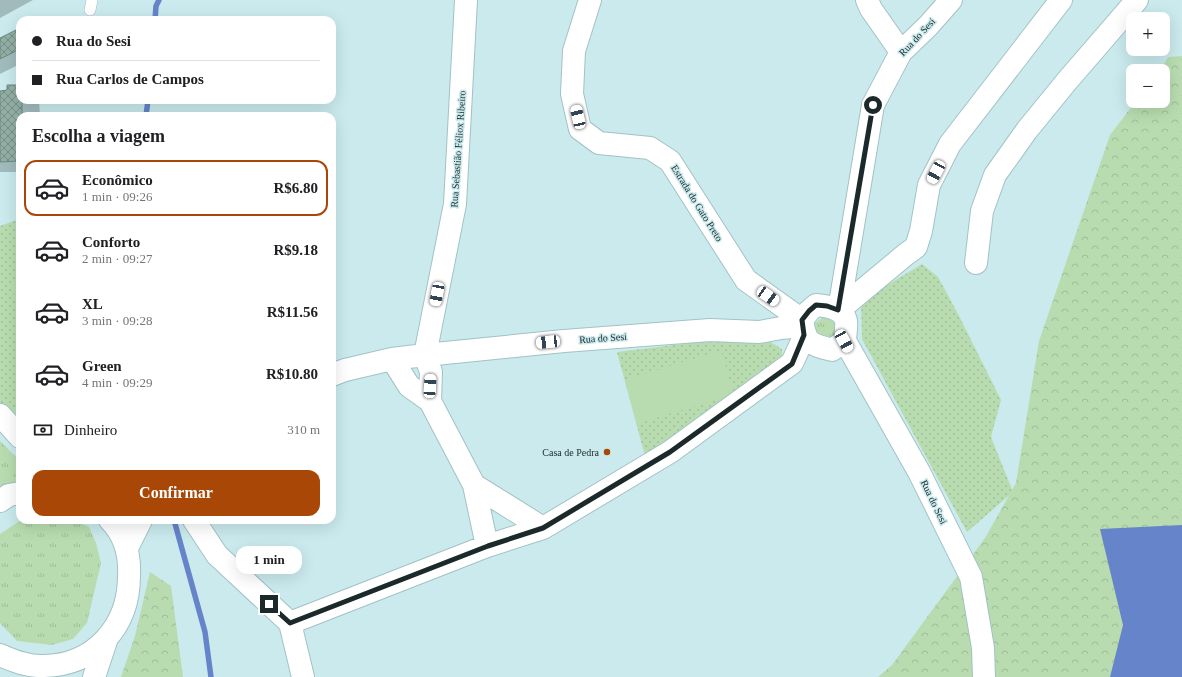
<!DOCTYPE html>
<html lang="pt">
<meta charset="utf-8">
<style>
body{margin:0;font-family:"Times New Roman",serif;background:#f2f2f2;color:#202124;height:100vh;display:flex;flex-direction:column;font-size:15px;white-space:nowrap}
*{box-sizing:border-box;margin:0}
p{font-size:13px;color:#757577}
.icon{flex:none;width:22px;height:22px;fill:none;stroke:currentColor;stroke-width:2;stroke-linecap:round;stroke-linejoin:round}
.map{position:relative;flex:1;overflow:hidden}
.details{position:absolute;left:16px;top:112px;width:320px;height:412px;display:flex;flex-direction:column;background:#fff;border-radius:12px;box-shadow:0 4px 16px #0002}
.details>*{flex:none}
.banner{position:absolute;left:16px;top:16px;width:320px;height:88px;border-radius:12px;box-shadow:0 4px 16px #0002;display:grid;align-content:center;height:88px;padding:0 16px;background:#fff}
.buttons{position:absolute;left:1126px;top:12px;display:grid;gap:8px}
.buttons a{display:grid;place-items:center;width:44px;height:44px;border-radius:8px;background:#fff;box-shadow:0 4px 16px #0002;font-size:20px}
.end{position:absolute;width:18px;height:18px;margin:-9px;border:5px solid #1c292a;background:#fff;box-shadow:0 0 0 2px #fff}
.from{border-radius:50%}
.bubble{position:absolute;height:28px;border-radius:12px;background:#fff;box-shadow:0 4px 16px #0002;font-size:13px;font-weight:600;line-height:28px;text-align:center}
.car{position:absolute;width:12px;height:24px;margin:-12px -6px;border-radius:5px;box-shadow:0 0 3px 1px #0007;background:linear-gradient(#fff 24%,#345 0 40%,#fff 0 76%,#345 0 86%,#fff 0)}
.banner b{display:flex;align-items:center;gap:14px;height:38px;font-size:15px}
.banner b+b{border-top:1px solid #e0e0e0}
.banner i{width:10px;height:10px;background:#202124}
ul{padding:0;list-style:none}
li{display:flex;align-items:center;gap:12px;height:56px;margin:0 8px 6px;padding:0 8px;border:2px solid transparent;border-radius:12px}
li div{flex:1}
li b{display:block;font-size:15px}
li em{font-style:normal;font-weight:600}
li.active{border-color:#a94707}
li>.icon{width:36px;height:36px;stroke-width:1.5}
h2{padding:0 16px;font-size:18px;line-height:48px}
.pay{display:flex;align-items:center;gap:10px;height:44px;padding:0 16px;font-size:15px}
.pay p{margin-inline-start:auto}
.action{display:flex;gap:8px;margin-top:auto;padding:8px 16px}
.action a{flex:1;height:46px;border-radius:12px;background:#a94707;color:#fff;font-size:16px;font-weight:600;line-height:46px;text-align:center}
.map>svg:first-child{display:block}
.grass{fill:url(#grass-tufts)}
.forest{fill:url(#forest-crowns)}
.park{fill:url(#park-dots)}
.pitch{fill:#b8dcb0}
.water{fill:#6684ca}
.shadow{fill:#0003}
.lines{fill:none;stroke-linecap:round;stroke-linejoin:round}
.stream{stroke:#6684ca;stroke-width:5.5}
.building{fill:url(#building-cross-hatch);stroke:#6d897f}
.service-casing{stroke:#a2c2c5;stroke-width:12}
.minor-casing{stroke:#a2c2c5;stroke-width:24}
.primary-casing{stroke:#a2c2c5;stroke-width:24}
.service{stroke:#fff;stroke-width:11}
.minor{stroke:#fff;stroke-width:22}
.primary{stroke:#fff;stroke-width:22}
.route{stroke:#1c292a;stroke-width:5}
.poi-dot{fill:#a94707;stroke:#caeaed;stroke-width:1.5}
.labels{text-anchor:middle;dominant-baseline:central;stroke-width:3;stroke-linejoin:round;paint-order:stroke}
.street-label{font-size:10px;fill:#1c292a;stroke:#caeaed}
.poi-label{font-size:10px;fill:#1c292a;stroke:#caeaed;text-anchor:end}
</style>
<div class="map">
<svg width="1182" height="677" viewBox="0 0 1182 677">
<defs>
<pattern id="grass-tufts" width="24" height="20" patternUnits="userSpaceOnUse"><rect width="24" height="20" fill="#b8dcb0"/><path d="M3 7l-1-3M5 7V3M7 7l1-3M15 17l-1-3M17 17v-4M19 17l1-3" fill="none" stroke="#9ebd98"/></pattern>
<pattern id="forest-crowns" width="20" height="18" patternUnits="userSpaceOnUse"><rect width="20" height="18" fill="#b8dcb0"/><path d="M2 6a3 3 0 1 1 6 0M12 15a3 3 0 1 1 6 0" fill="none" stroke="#9ebd98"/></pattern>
<pattern id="park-dots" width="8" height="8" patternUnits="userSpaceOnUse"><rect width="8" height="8" fill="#b8dcb0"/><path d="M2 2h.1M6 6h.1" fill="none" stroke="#9ebd98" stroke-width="1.8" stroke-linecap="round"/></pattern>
<pattern id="building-cross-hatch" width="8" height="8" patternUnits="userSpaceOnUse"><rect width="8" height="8" fill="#93afa5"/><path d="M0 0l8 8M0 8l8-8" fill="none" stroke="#778e87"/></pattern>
</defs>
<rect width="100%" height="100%" fill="#caeaed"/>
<path class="grass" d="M 832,316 L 837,324 L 836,338 L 823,341 L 816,336 L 815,323 L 822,318 Z
M 0,441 L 20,461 L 20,483 L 0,492 Z
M 21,520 L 73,520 L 89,527 L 96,543 L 101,563 L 87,623 L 73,639 L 52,645 L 17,641 L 0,623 L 0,534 Z"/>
<path class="forest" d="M 1182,56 L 1182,677 L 878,677 L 892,665 L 985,538 L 1016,483 L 1039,341 L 1110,135 L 1136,101 L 1163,101 L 1163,71 L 1158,71 L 1169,57 Z
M 150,572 L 171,586 L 183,677 L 121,677 L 135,636 Z"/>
<path class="park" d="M 20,219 L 20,424 L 0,406 L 0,226 Z
M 922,264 L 938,277 L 957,312 L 1001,400 L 991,437 L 1013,492 L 967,532 L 862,339 L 861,301 Z
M 724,339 L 767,340 L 782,349 L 782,365 L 645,456 L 617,352 Z"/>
<path class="pitch" d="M 20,280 L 20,310 L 10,284 Z
M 721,350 L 734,394 L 637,424 L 625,380 Z"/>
<path class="water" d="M 1182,525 L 1182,677 L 1110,677 L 1123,625 L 1100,529 Z"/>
<path class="shadow" d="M 0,0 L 33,0 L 0,18 Z
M 20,29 L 20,64 L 0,74 L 0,40 Z
M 20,86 L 20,100 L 39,100 L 40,116 L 20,116 L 20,172 L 0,172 L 0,92 L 8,91 Z"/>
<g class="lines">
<path class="stream" d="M 155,20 L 156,6 L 159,0
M 146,116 L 148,100
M 174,520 L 205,632 L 211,677"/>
</g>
<path class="building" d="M 20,28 L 20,49 L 0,59 L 0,38 Z
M 7,85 L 20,85 L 20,100 L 22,100 L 22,116 L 20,116 L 20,161 L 0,162 L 0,91 L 7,90 Z"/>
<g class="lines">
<defs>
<path id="service" d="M 90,10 L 92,0"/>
<path id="minor" d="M 466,0 L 455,204 L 425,355 L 431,372 L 430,401 L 474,485 L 487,546
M 867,0 L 871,9 L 901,52
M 976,263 L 982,211 L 995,175 L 1027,130 L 1067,81 L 1137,0
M 816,305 C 828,306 843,308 846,321 C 847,327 845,335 845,341 L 832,350 C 810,344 806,344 802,320 L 809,311 Z
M 839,310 L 905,255 L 916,247 L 921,231 L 929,185 L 950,144 L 1061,0
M 839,310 L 873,105 L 901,52 L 928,26 L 951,0
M 845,341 L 919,472 L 971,577 L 983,648 L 984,677
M 392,359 L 409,386 L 430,401
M 332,375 L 345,370 L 392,359 L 425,355 L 564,341 L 710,330 L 759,332 L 781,328 L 792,327 L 802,320 L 746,280 L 670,161 L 650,148 L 599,143 L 580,129 L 572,94 L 574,51 L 590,0
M 474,485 L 543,528
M 194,520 L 217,555 L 290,623 L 303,677
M 127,548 L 141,520
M 290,623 L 487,546 L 543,528 L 670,452 L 792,363 L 805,335"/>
<path id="primary" d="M 0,415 L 20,437
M 0,501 L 9,495 L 20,493
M 0,655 C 14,661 29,667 44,666 C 95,665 129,626 129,576 C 130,556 125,535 110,520
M 94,677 L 106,641"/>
</defs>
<use href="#service" class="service-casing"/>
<use href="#minor" class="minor-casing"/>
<use href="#primary" class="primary-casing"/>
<use href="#service" class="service"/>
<use href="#minor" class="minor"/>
<use href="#primary" class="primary"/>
</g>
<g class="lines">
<path class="route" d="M 269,604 L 290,623 L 488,546 L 543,528 L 670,452 L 792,364 L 804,335 L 802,320 L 809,311 L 816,305 L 827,306 L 838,310 L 873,105"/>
</g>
<circle class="poi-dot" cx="607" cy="452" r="4"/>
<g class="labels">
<g class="street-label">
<text transform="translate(917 37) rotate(-47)">Rua do Sesi</text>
<text transform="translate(458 149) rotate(-86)">Rua Sebastião Féliox Ribeiro</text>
<text transform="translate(697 203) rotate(58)">Estrada do Gato Preto</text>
<text transform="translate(603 338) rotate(-4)">Rua do Sesi</text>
<text transform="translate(934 502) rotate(64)">Rua do Sesi</text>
</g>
<g class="poi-label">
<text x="599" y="452">Casa de Pedra</text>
</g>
</g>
</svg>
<div class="buttons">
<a>+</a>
<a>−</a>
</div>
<i class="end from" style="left:873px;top:105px"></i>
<i class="end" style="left:269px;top:604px"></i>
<div class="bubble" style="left:236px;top:546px;width:66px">1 min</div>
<i class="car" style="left:578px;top:117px;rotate:347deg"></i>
<i class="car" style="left:936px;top:172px;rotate:208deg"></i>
<i class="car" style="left:437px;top:294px;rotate:191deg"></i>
<i class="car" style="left:768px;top:296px;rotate:125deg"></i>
<i class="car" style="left:844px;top:341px;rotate:151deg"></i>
<i class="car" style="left:548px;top:342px;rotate:264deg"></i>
<i class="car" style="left:430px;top:386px;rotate:3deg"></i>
<div class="banner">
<b><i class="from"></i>Rua do Sesi</b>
<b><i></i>Rua Carlos de Campos</b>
</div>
<section class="details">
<h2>Escolha a viagem</h2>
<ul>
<li class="active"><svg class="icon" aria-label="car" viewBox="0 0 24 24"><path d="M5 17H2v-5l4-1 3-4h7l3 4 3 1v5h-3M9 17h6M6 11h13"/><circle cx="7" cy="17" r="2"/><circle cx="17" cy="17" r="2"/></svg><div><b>Econômico</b><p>1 min · 09:26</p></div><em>R$6.80</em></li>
<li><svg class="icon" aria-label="car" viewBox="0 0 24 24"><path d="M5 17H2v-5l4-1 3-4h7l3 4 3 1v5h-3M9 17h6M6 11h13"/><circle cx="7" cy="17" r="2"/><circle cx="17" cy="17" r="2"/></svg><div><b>Conforto</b><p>2 min · 09:27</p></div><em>R$9.18</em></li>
<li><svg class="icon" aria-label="car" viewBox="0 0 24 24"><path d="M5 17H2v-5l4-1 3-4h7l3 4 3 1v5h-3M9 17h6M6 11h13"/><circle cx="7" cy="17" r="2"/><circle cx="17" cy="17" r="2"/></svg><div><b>XL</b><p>3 min · 09:28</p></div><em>R$11.56</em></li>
<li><svg class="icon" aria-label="car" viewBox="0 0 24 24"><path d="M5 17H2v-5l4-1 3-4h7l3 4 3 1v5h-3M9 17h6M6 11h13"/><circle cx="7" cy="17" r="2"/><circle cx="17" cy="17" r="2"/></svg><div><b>Green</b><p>4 min · 09:29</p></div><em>R$10.80</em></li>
</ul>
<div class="pay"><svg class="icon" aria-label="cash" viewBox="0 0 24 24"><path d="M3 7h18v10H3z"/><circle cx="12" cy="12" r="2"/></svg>Dinheiro<p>310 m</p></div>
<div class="action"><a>Confirmar</a></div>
</section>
</div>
